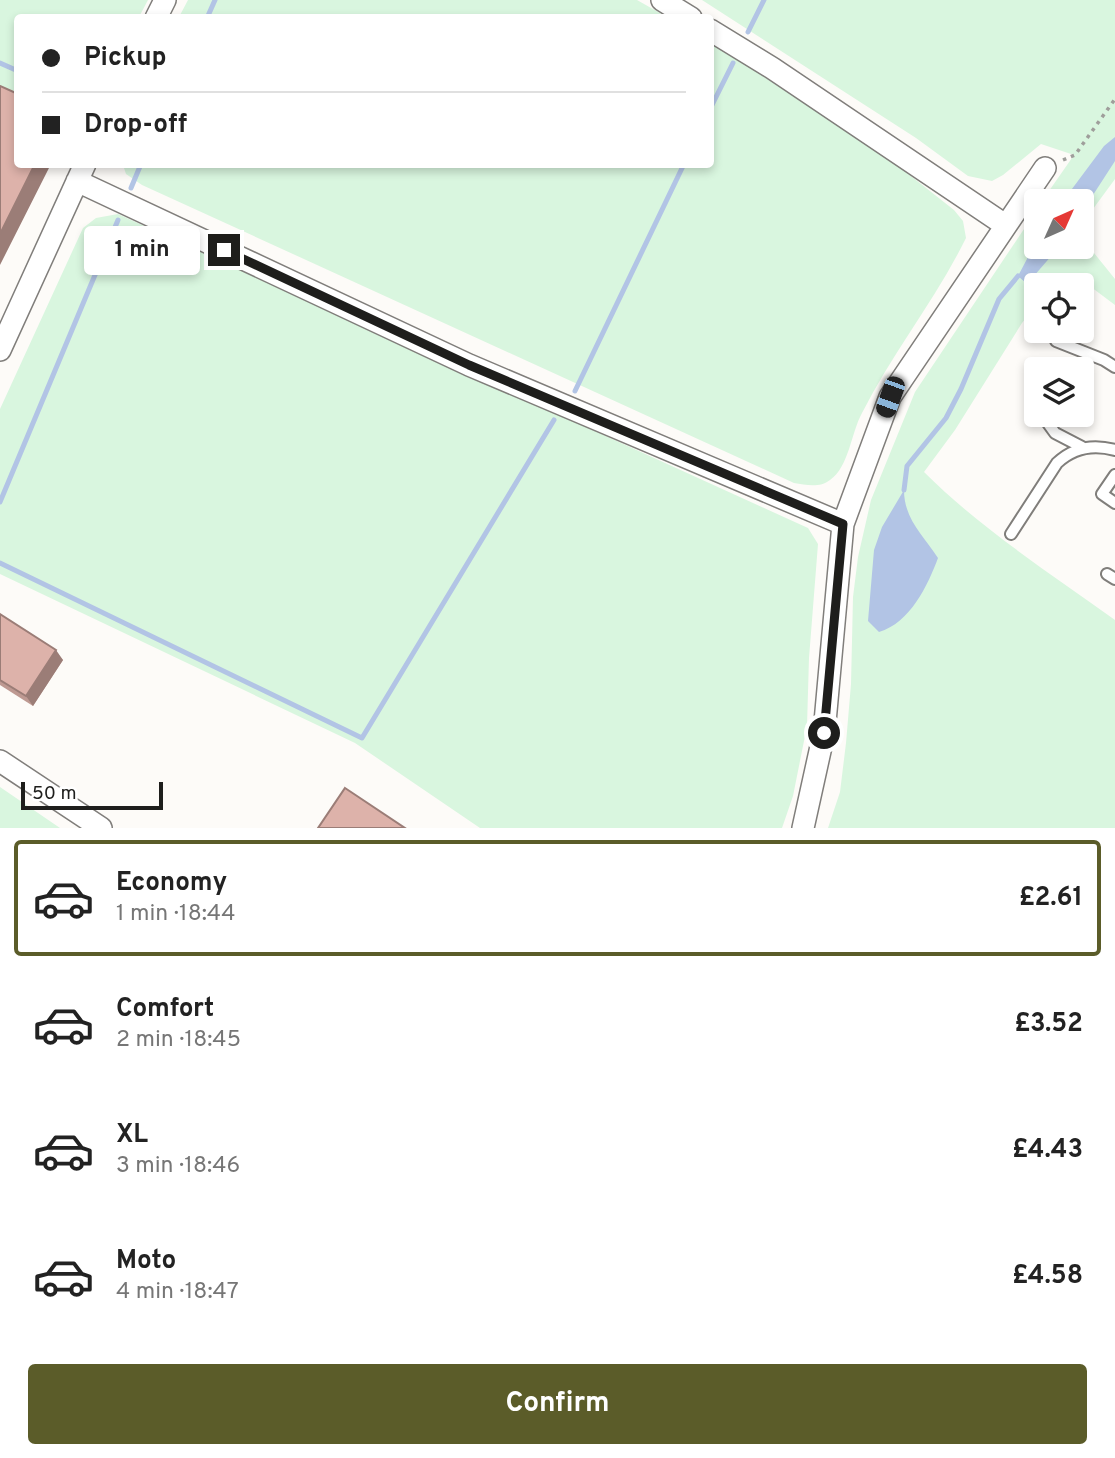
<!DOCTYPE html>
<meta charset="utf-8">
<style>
body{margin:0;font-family:Overpass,sans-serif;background:#f6f6f6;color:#222;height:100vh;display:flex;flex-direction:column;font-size:26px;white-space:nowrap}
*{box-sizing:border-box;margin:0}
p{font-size:23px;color:#767676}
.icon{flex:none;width:38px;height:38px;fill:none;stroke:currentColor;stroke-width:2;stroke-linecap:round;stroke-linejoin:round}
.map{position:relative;height:828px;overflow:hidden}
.panel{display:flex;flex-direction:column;background:#fff;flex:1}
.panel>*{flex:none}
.banner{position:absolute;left:14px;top:14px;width:700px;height:154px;border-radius:7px;box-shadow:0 4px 10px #0003;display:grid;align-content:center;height:154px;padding:0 28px;background:#fff}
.needle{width:46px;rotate:45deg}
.fabs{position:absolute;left:1024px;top:189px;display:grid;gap:14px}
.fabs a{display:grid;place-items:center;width:70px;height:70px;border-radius:7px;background:#fff;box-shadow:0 4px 10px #0003;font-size:35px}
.scale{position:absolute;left:21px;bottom:18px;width:142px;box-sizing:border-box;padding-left:7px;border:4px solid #1e1e1c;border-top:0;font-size:19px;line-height:24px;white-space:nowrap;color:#1e1e1c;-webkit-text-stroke:5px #fff;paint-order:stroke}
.end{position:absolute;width:32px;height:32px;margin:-16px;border:9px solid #1e1e1c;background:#fff;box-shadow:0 0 0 4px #fff}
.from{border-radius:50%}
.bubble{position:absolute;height:49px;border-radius:7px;background:#fff;box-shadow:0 4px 10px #0003;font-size:23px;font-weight:700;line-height:49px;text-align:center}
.car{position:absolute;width:21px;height:42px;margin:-21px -10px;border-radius:9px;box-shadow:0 0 5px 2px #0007;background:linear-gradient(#222 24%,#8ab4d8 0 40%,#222 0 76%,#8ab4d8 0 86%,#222 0)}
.banner b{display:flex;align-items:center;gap:24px;height:66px;font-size:26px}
.banner b+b{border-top:2px solid #e0e0e0}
.banner i{width:18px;height:18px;background:#222}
ul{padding:12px 0 0;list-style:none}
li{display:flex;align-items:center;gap:21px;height:116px;margin:0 14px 10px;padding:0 14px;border:4px solid transparent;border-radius:7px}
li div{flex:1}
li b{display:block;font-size:26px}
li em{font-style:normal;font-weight:700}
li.on{border-color:#5b5c29}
li>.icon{width:63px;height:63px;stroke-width:1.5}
.button{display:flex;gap:14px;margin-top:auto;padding:14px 28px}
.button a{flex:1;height:80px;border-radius:7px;background:#5b5c29;color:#fff;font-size:28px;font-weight:700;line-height:80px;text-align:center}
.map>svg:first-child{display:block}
.green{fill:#d9f6df}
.water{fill:#b2c4e5}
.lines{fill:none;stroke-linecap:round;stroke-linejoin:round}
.stream{stroke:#b2c4e5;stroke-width:5}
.lane-casing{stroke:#807e7b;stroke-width:14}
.street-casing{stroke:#807e7b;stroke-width:24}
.path{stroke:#9f9e9b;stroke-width:3.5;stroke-dasharray:3.5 5;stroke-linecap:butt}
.lane{stroke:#fff;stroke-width:10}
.street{stroke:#fff;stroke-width:21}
.wall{fill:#be9992}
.shaded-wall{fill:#9b7d77}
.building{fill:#ddb2aa;stroke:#9b7d77;stroke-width:2}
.route{stroke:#1e1e1c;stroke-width:9}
</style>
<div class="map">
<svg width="1115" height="828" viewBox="0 0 1115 828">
<rect width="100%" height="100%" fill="#fdfbf8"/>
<path class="green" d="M 0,0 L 148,0 L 139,17 L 18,18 L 17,96 L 0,87 Z
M 188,0 L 637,0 L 667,17 L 179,17 Z
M 702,0 L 1115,0 L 1115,179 L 1082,224 L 1082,201 L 1042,201 L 1074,155 L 1041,144 L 1003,175 L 992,181 L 968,176 L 916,138 Z
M 711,42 L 888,158 L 954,210 L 963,221 L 966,238 C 936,299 893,352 862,413 C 851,433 849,467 830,480 C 820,488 806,485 794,483 L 142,185 L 126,174 L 123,165 L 710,164 Z
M 1036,211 L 1036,247 L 1082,247 L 1082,231 L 1090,248 L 1115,279 L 1115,305 L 1079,278 L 1056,285 L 1036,285 L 1036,306 L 1022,323 L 955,430 L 924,472 C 981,529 1050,573 1115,620 L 1115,828 L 828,828 L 840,792 L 846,743 L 851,684 L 853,597 L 858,557 L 871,500 L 915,392 Z
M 118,214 L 808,528 L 818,544 L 809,658 L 807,726 L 793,796 L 782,828 L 480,828 L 355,743 L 0,574 L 0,409 L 83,228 L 96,218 Z
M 0,787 L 60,828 L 0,828 Z"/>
<path class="water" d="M 1115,137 L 1115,161 L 1082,212 L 1082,201 L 1063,201 L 1104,146 Z
M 1036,242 L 1036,247 L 1059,247 L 1027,284 L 1018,276 Z
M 904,490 C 904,519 923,535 938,558 C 928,585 910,623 879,632 L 868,621 L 874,550 L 882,527 Z"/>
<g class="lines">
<path class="stream" d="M 207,18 L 215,0
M 748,32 L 764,0
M 0,63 L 18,71
M 710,109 L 733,63
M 131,188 L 141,164
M 575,391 L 684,164
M 904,490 L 907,466 L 946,418 L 961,389 L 999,299 L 1018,276
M 0,502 L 118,220
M 0,563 L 362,738 L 554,420"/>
<defs>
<path id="lane" d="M 1056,341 L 1104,360 L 1115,367
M 1032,401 L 1036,407
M 1042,415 L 1055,433 L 1082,447
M 1115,475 L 1102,494 L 1115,503
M 1011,534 L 1057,463 C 1073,448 1093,444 1115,450
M 1107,574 L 1115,579"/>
<path id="street" d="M 662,0 L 691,18
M 156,18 L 165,0
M 710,30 L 772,68 L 1005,225
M 77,181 L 469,365 L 843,524
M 0,350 L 85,164
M 0,761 L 101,828
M 803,828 L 824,733 L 843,524 L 890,397 L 1045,168"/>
</defs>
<use href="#lane" class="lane-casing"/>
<use href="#street" class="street-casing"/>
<path class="path" d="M 1063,160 L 1075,155 L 1115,99"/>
<use href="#lane" class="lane"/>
<use href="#street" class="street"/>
</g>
<path class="wall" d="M 0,614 L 63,660 L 33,706 L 0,685 Z"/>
<path class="shaded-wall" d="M 35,164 L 51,164 L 0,265 L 0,234 Z
M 56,650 L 63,660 L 33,706 L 26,696 Z"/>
<path class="building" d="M 0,86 L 18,94 L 18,164 L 35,164 L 0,234 Z
M 0,614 L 56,650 L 26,696 L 0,680 Z
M 345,788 L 405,828 L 318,828 Z"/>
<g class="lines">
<path class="route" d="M 224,250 L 469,365 L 843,524 L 824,733"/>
</g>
</svg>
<div class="fabs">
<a><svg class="needle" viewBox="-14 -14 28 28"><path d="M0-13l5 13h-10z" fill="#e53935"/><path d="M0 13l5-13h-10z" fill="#767676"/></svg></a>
<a><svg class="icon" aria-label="locate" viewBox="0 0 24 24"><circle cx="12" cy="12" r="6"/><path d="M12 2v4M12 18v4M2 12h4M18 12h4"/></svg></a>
<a><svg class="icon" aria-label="layers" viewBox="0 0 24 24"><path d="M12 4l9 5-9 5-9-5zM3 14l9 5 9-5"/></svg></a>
</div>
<div class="scale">50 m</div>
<i class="end from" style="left:824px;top:733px"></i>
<i class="end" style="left:224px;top:250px"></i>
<div class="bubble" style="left:84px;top:226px;width:116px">1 min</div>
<i class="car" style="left:890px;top:397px;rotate:200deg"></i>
<div class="banner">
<b><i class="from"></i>Pickup</b>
<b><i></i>Drop-off</b>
</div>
</div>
<section class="panel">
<ul>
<li class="on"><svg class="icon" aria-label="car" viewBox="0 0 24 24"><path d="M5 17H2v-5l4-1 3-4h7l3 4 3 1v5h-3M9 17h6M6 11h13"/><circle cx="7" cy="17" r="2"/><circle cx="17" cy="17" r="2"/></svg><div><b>Economy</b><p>1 min · 18:44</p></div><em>£2.61</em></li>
<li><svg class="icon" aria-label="car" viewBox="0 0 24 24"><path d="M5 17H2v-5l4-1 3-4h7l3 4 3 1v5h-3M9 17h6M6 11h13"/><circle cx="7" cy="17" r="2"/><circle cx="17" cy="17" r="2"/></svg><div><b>Comfort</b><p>2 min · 18:45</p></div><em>£3.52</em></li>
<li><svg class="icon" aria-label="car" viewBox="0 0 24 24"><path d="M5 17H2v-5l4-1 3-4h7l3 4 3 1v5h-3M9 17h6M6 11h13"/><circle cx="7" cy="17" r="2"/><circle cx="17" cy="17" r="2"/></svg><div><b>XL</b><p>3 min · 18:46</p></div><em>£4.43</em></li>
<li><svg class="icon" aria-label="car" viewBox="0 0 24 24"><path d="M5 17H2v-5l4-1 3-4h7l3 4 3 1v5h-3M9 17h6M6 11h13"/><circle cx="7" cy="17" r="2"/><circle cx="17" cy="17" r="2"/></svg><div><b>Moto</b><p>4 min · 18:47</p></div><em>£4.58</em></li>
</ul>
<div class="button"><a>Confirm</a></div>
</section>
